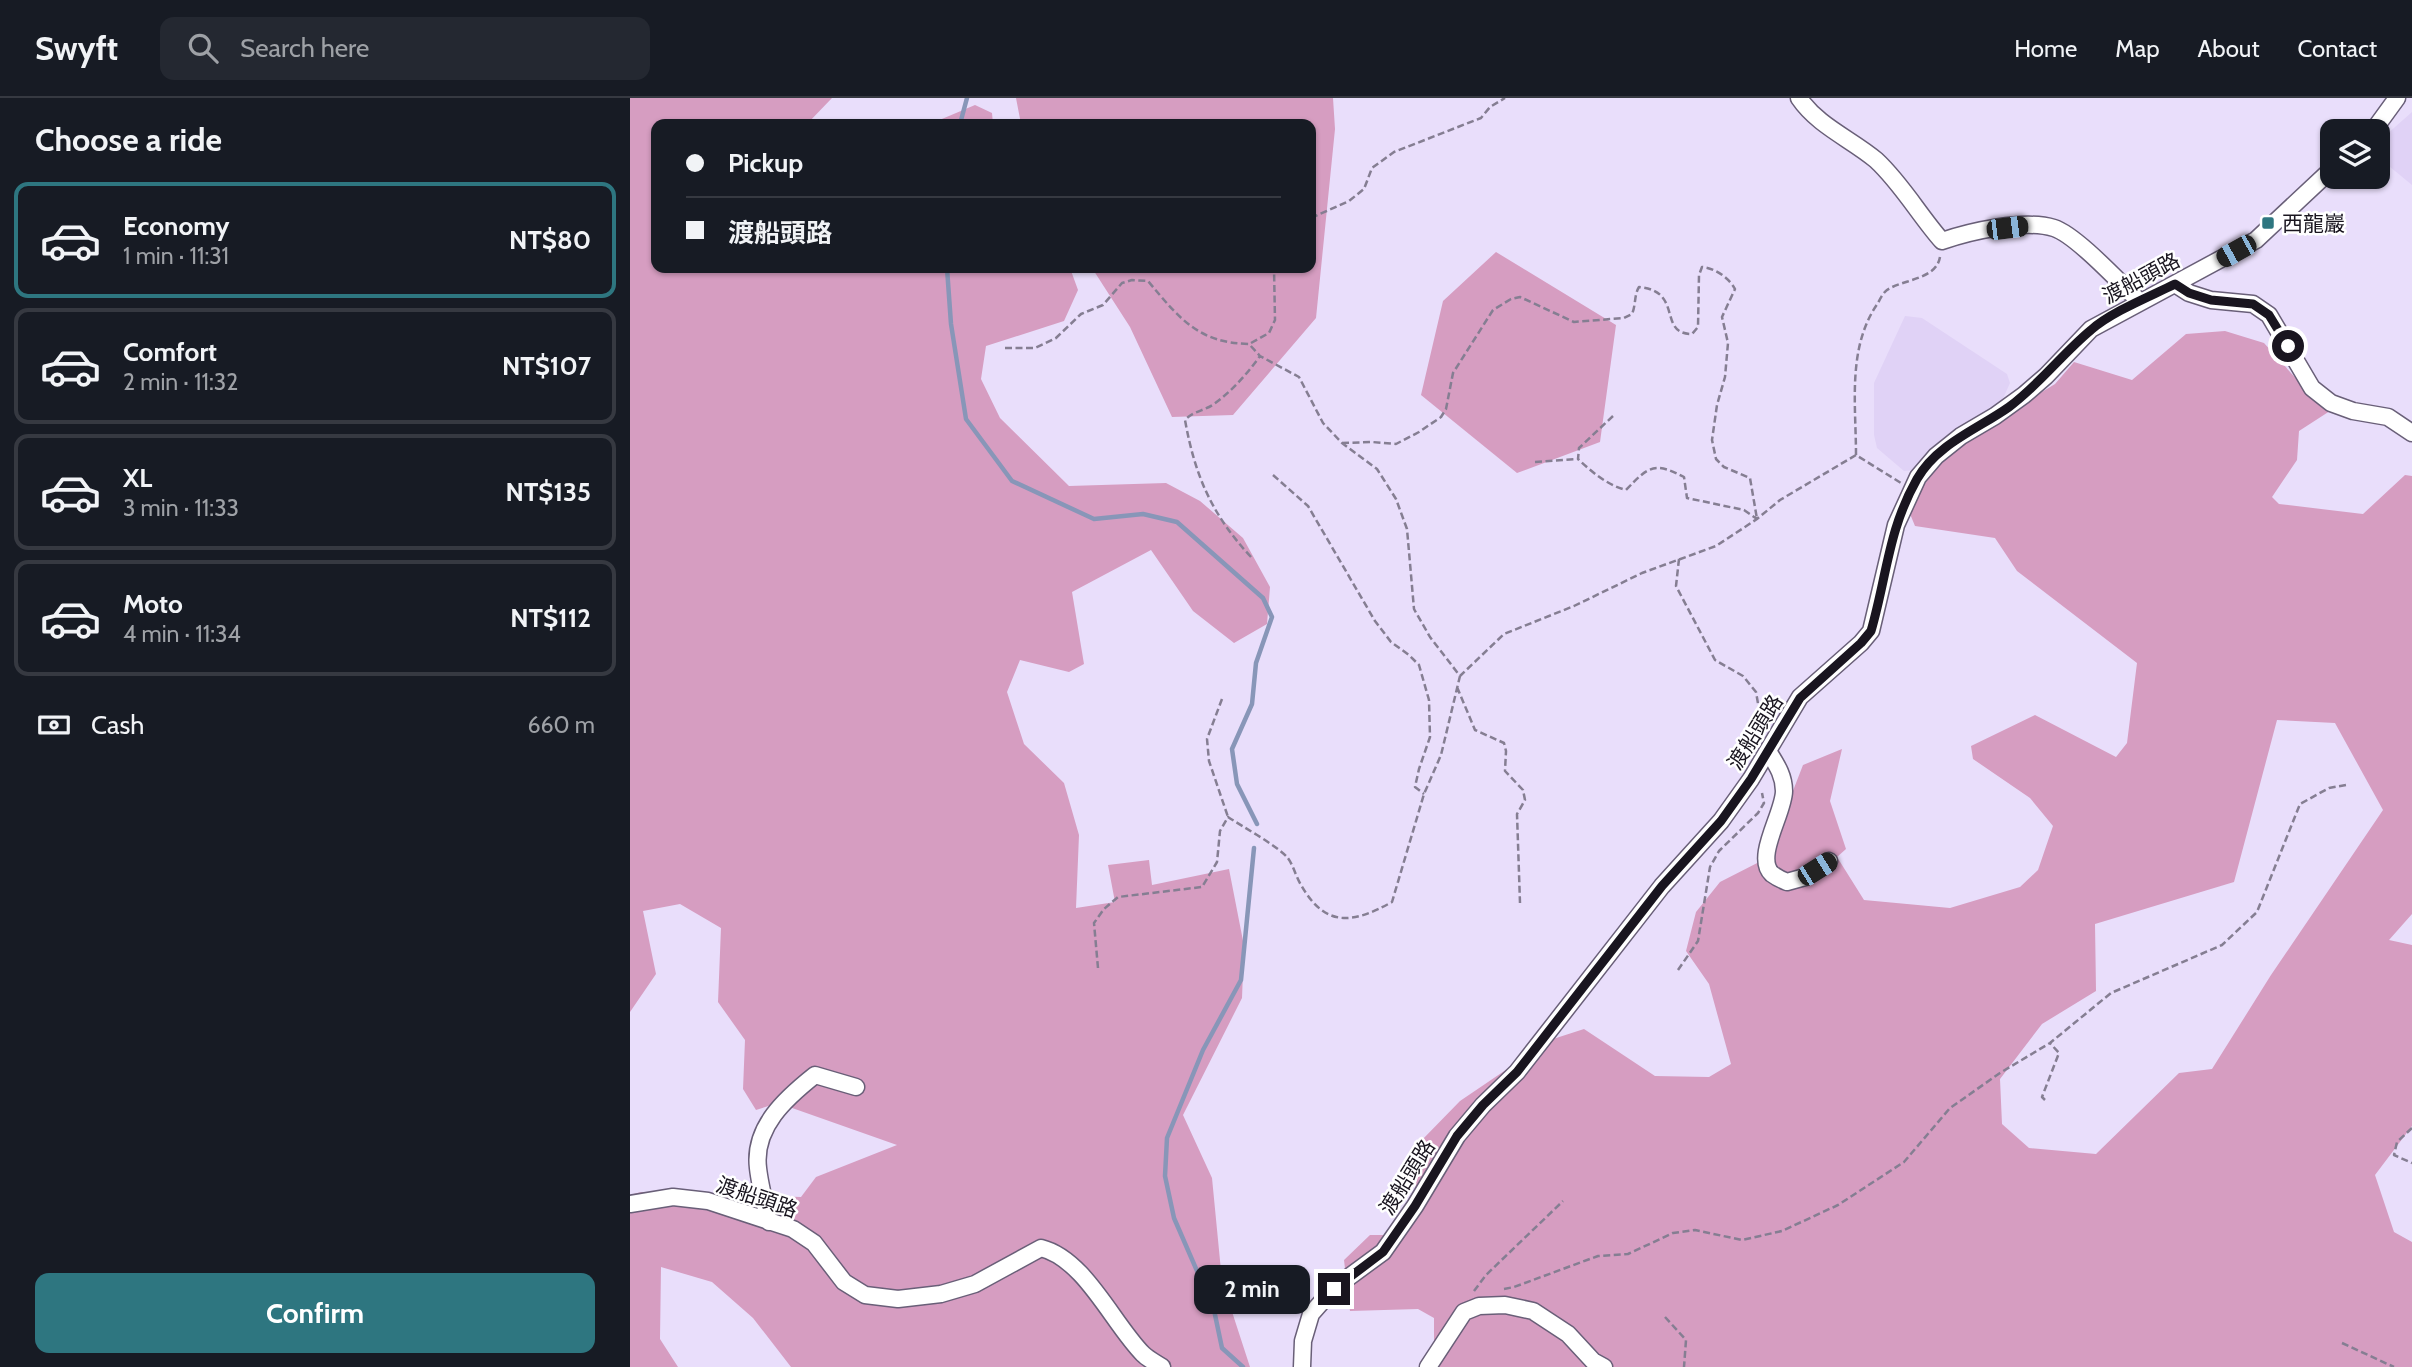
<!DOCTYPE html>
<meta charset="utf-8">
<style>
body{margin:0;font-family:Cabin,"Noto Sans TC",sans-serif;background:#242831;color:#f1f3f6;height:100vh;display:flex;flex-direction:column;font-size:26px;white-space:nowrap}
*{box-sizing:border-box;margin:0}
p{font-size:23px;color:#9ea1a6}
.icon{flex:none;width:38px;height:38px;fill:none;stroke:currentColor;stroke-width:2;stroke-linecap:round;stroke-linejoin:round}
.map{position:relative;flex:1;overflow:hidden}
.drawer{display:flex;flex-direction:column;background:#171b24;width:630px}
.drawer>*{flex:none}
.top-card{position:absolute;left:21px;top:21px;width:665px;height:154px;border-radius:14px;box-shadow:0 2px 5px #0004;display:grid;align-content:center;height:154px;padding:0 35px;background:#171b24}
.tools{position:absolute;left:1690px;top:21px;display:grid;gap:14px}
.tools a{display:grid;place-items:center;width:70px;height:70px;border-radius:14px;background:#171b24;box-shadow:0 2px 5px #0004;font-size:35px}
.end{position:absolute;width:32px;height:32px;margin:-16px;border:9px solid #19151f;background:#fff;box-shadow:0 0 0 4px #fff}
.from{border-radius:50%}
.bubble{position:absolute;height:49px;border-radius:14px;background:#171b24;box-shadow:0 2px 5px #0004;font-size:23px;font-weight:800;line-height:49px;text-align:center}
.car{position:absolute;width:21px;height:42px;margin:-21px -10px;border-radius:9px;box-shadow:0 0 5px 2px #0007;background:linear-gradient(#222 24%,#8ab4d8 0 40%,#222 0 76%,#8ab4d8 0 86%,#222 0)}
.top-card b{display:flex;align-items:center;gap:24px;height:66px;font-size:26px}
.top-card b+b{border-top:2px solid #363941}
.top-card i{width:18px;height:18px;background:#f1f3f6}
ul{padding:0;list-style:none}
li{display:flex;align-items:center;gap:21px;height:116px;margin:0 14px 10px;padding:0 21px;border:4px solid #363941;border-radius:14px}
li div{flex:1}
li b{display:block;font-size:26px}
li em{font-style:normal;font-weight:800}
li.current{border-color:#2e7680}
li>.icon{width:63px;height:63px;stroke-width:1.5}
h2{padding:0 35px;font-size:32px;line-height:84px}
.pay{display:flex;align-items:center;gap:18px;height:77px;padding:0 35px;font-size:26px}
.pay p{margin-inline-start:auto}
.primary-button{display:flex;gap:14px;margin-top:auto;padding:14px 35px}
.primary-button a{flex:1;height:80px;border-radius:14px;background:#2e7680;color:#fff;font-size:28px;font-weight:800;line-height:80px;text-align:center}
header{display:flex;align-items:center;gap:42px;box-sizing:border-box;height:98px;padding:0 35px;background:#171b24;border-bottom:2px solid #363941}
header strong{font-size:33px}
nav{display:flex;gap:38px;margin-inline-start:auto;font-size:24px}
.search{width:490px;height:63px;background:#242831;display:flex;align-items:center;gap:18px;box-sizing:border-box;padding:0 24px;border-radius:14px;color:#9ea1a6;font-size:26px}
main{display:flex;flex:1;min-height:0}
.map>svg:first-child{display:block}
.built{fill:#e0d2f6}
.green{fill:#d69dc1;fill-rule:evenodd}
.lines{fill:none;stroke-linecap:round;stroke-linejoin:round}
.stream{stroke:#8896b8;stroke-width:4.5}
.minor-casing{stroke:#695f78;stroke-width:19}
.path{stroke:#857e92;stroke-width:2.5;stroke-dasharray:7 3.5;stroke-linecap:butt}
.minor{stroke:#fff;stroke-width:16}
.route{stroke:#19151f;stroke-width:9}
.poi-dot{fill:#2e7680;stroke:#fff;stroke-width:2.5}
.labels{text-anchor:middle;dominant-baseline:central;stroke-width:5;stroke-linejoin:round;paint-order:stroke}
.poi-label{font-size:21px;fill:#19151f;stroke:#fff;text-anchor:start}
.street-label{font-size:21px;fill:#19151f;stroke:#fff}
</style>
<header>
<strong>Swyft</strong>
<div class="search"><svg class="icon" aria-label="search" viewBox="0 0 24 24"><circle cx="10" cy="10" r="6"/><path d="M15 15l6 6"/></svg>Search here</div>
<nav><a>Home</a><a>Map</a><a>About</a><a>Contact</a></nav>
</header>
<main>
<section class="drawer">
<h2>Choose a ride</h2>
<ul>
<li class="current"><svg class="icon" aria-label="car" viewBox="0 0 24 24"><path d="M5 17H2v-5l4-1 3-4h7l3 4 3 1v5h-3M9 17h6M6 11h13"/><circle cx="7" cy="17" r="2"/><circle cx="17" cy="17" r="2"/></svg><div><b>Economy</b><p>1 min · 11:31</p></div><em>NT$80</em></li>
<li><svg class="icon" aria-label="car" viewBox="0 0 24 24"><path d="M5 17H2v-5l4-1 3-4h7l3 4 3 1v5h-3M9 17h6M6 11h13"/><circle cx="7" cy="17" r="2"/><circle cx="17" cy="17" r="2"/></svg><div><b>Comfort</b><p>2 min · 11:32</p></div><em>NT$107</em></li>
<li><svg class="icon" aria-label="car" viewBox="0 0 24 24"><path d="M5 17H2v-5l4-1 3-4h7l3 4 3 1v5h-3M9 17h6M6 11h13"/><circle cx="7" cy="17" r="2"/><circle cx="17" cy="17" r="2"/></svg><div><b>XL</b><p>3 min · 11:33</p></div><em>NT$135</em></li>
<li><svg class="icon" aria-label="car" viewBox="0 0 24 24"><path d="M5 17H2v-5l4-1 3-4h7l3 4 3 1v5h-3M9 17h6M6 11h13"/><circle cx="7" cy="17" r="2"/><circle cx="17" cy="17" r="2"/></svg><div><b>Moto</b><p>4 min · 11:34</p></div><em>NT$112</em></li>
</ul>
<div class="pay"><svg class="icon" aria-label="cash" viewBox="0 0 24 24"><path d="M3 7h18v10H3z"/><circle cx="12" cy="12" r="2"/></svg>Cash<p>660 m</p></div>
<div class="primary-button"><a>Confirm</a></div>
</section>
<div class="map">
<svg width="1782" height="1269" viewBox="0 0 1782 1269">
<rect width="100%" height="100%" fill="#e9defb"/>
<path class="built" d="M 1782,14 L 1782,87 L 1748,59 L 1748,44 Z
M 1275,218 L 1292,220 L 1377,276 L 1380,285 L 1371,305 L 1284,372 L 1274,373 L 1247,350 L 1244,337 L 1244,285 Z"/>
<path class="green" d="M 0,0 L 202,0 L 177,26 L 26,26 L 26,170 L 440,170 L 448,192 L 434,223 L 356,248 L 351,281 L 370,320 L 439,388 L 536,385 L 570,403 L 613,440 L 640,489 L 637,526 L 604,545 L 563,513 L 521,452 L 442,494 L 454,566 L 439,574 L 390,562 L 377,594 L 394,646 L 434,685 L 449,737 L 446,810 L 485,804 L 478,767 L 519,762 L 522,787 L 599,771 L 614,848 L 612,900 L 553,1017 L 582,1080 L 592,1183 L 620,1269 L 161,1269 L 123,1220 L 82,1184 L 31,1169 L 30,1241 L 48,1269 L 0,1269 L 0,1097 L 11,1094 L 171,1099 L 186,1079 L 267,1047 L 148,1005 L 126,1012 L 113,991 L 115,942 L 88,904 L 91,830 L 50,806 L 13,813 L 26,876 L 0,914 Z
M 386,0 L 703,0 L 705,31 L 686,220 L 603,317 L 542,319 L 500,229 L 462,170 L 681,170 L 681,26 L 391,26 Z
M 345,7 L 362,15 L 363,26 L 300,26 Z
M 866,154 L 986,227 L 970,344 L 887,375 L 791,297 L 813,203 Z
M 1595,233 L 1634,245 L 1680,296 L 1703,311 L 1669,333 L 1667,362 L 1642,399 L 1649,406 L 1733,416 L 1775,377 L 1782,378 L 1782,816 L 1759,842 L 1782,847 L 1782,1028 L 1745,1077 L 1764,1134 L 1782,1144 L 1782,1269 L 798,1269 L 804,1254 L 804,1220 L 788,1211 L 720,1213 L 714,1162 L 740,1137 L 760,1137 L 783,1111 L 791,1043 L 830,1003 L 920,942 L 954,931 L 1025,978 L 1079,979 L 1101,966 L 1079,886 L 1056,853 L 1066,814 L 1090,784 L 1137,760 L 1173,667 L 1212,651 L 1200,703 L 1216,751 L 1207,759 L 1234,802 L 1320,810 L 1390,789 L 1408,772 L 1423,728 L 1400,700 L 1343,661 L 1341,648 L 1405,617 L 1486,659 L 1497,645 L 1507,565 L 1387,473 L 1365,440 L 1285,428 L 1278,411 L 1319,350 L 1425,286 L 1444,264 L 1502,282 L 1556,236 ZM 1647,622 L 1705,625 L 1753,712 L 1641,877 L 1582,971 L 1549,975 L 1466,1056 L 1399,1050 L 1372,1026 L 1370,981 L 1412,926 L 1466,893 L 1465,826 L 1604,784 Z"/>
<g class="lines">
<path class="stream" d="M 330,26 L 337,0
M 317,170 L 321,226 L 336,321 L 382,383 L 464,421 L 513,416 L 547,424 L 633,500 L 642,519 L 626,565 L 622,606 L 602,651 L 607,686 L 627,726
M 613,1269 L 592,1250 L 584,1212 L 544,1120 L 535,1078 L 537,1040 L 573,952 L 611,882 L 624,750"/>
<defs>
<path id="minor" d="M 1169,0 C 1188,28 1221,41 1246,62 C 1272,86 1289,117 1312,143 C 1341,133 1394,121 1424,130 C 1446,137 1491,186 1510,204
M 1743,33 L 1767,0
M 1545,186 L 1559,195 L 1581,202 L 1623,206 L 1639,217 L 1682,290 L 1701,305 L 1723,313 L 1758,319 L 1782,335
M 1138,653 C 1146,666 1154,677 1154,693 C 1154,715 1124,759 1142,776 C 1146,779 1152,782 1157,784 L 1175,779 L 1199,763
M 0,1106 L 43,1099 L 78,1103 L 163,1131 L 184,1145 L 214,1184 L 235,1197 L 268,1201 L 311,1196 L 345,1186 L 411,1150 C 455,1161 483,1226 513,1256 C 518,1261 526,1265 532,1269
M 139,1124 C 135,1106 130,1088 128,1070 C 123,1029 156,1000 185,977 L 226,989
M 672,1269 L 673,1243 L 681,1216 L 704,1190 L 753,1154 L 785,1108 L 827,1038 L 853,1007 L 887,974 L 1032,788 L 1091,723 L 1121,681 L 1170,599 L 1231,545 L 1241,533 L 1266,427 L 1288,379 L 1306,358 L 1331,338 L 1365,318 L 1394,297 L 1416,278 L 1461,231 L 1626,142 L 1703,70
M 798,1269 L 834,1214 L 849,1208 L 875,1207 L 903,1213 L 938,1236 L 963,1263 L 974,1269"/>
</defs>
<use href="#minor" class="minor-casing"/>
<path class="path" d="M 681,120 L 719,103 L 734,91 L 742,70 L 764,54 L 851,20 L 860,9 L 875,0
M 621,245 L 639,235 L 645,222 L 644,170
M 375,250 L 405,250 L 426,240 L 451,216 L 473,207 L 492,185 L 502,182 L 518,183 C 549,220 568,245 619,246 L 630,258 L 669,279 L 693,325 L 712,345 L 747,371 L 766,401 L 777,431 L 784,511 L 800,539 L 830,578 L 874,536 L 944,508 L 1012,475 L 1086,448 L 1127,421 L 1150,402 L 1226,357 L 1271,385
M 983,318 L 949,350 L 948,361 C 962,374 977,387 996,392 C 1018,369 1024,363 1054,379 L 1057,400 L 1114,412 L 1127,421
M 712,345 L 742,344 L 766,346 L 789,334 L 811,319 L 816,311 L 823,275 L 863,212 L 881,201 L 890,199 L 944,224 L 994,220 L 1002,216 C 1006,207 1004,197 1009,189 C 1054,193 1027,236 1062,236 L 1068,229 L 1069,177 L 1072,169 C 1085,170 1099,180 1105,191 L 1092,219 L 1098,245 L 1095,279 L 1087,307 L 1082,342 L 1086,361 L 1094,369 L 1120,380 L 1127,421
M 1226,357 C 1226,306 1217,249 1248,205 C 1250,201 1253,195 1257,192 C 1273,181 1306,182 1310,159
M 905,364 L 948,361
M 643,377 L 678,408 L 745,523 L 761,544 L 779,557 L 789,567 L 799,602 L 800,639 L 789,671 L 785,689 L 794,696
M 621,459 C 582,417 565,378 555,322 C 563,313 574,313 584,306 C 602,293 617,276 630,258
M 1049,461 L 1046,488 L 1085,562 L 1113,578 L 1126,594 L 1130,617 L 1116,638 L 1123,649
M 827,589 L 845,632 L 874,645 L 876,653 L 875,673 L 893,692 L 895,702 L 887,716 L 890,805
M 592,601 L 577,641 L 579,663 L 598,719
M 468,870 L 464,825 L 474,811 L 488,799 L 572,789 L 587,764 L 590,733 L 598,719 C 613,729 646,747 657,759 C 663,766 666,779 671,787 C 696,831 724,825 762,804 L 794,696 L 811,657 L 830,578
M 1048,872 L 1068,843 L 1080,769 L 1089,753 L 1128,715 L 1134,705 L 1132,695
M 1415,1002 L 1412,999 L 1429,955 L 1420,945
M 1782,1030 L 1767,1044 L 1764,1057 L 1782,1065
M 874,1191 L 884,1189 L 968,1158 L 998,1156 L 1043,1135 L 1065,1132 L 1112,1142 L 1152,1133 L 1208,1107 L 1274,1064 L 1320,1010 L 1370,975 L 1420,945 L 1481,895 L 1592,847 L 1627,814 L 1670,706 L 1699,690 L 1716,687
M 844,1193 L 856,1177 L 933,1103
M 1035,1219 L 1056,1242 L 1054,1269
M 1712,1245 L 1764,1269"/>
<use href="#minor" class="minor"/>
</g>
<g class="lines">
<path class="route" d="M 704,1191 L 753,1154 L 785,1108 L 827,1038 L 853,1007 L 887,974 L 1032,788 L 1091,723 L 1121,681 L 1170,600 L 1231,545 L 1241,533 C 1257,478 1258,432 1287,381 C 1307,346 1348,331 1379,309 C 1410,286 1432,256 1461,232 C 1481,214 1521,198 1545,186 L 1559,195 L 1581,202 L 1623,206 L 1639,217 L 1658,248"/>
</g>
<rect class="poi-dot" x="1631" y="118" width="14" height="14" rx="3.5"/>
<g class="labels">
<g class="poi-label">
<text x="1652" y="125">西龍巖</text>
</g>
<g class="street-label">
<text transform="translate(1511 180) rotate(-28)">渡船頭路</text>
<text transform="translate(1125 634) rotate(-58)">渡船頭路</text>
<text transform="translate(777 1079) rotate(-58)">渡船頭路</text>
<text transform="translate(127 1099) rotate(19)">渡船頭路</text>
</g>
</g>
</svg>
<div class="tools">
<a><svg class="icon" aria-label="layers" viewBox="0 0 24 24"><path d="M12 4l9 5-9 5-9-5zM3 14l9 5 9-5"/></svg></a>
</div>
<i class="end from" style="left:1658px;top:248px"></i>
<i class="end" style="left:704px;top:1191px"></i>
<div class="bubble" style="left:564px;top:1167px;width:116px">2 min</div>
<i class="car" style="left:1377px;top:130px;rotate:83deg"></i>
<i class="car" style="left:1606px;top:153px;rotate:241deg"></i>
<i class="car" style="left:1187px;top:771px;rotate:58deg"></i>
<div class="top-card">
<b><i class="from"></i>Pickup</b>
<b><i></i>渡船頭路</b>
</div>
</div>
</main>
